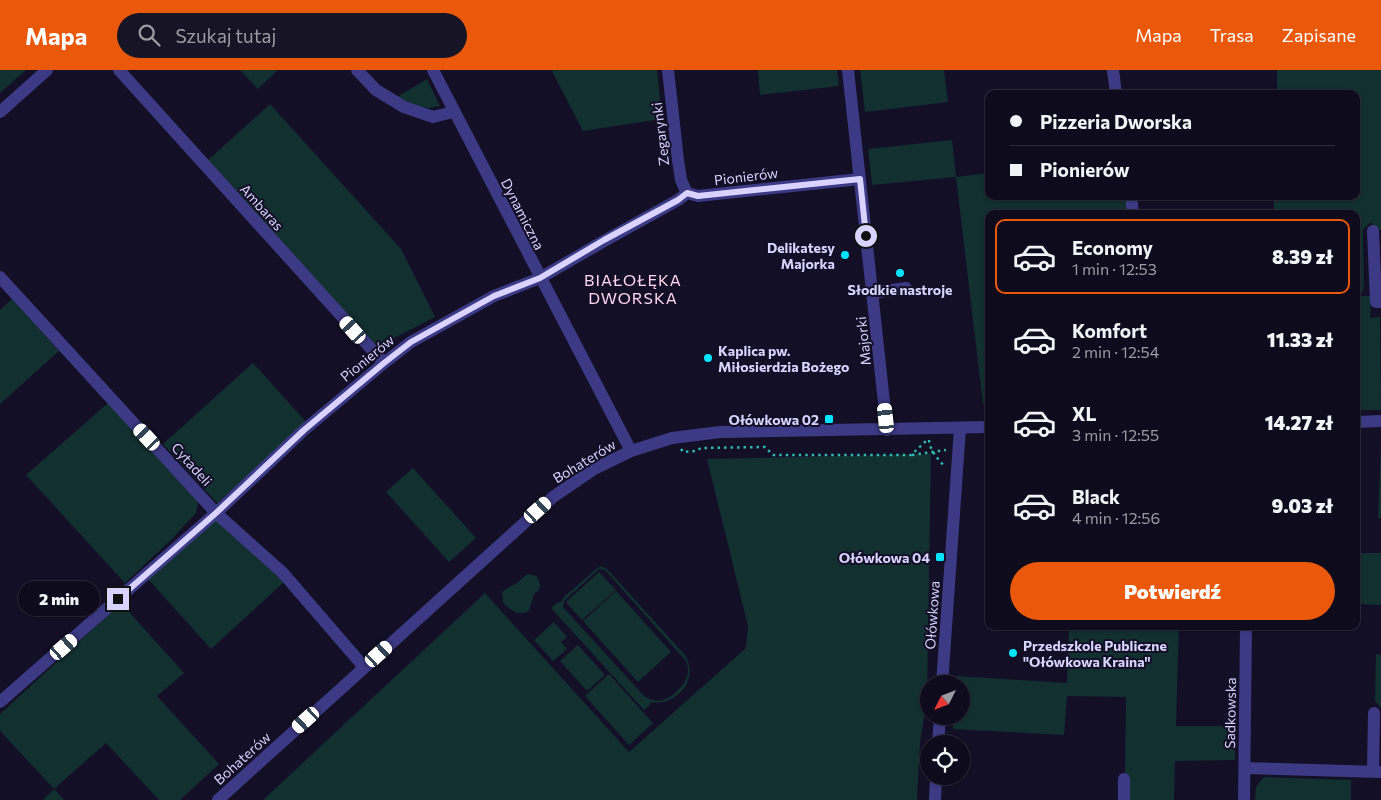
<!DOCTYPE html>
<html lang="pl">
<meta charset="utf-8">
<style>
body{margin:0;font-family:Commissioner,sans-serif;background:#171425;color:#f1f3f6;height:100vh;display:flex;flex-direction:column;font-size:19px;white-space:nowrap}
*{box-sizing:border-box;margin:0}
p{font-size:16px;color:#9b9ba3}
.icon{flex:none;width:28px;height:28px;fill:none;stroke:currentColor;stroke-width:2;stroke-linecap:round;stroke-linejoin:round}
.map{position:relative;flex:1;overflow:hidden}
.side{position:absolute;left:985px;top:140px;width:375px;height:420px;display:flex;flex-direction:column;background:#0e0b1c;border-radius:10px;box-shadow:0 1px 4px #0004,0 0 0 1px #2e2b3b}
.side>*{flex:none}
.banner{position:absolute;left:985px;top:20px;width:375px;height:110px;border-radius:10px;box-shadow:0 1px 4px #0004,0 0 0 1px #2e2b3b;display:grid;align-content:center;height:110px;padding:0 25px;background:#0e0b1c}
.needle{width:32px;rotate:228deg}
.buttons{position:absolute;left:920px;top:605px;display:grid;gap:10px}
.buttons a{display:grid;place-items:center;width:50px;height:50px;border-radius:50%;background:#0e0b1c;box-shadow:0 1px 4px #0004,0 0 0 1px #2e2b3b;font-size:25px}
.end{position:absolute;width:22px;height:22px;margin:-11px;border:6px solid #d9d4ff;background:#111;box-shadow:0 0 0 2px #111}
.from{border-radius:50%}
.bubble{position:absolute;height:35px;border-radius:18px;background:#0e0b1c;box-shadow:0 1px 4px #0004,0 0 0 1px #2e2b3b;font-size:16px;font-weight:800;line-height:35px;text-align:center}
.car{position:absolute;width:15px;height:30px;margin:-15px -8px;border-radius:6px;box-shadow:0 0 4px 1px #0007;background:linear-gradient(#fff 24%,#345 0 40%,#fff 0 76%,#345 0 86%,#fff 0)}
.banner b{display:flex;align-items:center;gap:18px;height:48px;font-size:19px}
.banner b+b{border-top:1px solid #2e2b3b}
.banner i{width:12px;height:12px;background:#f1f3f6}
ul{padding:9px 0 0;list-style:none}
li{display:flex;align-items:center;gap:15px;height:75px;margin:0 10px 8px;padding:0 15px;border:2px solid transparent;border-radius:10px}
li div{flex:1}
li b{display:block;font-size:19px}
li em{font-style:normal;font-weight:800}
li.on{border-color:#ea580c}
li>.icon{width:45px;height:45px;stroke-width:1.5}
.action{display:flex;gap:10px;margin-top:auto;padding:10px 25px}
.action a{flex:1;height:58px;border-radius:30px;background:#ea580c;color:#fff;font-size:20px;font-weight:800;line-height:58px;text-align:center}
header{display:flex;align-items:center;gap:30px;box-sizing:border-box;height:70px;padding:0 25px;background:#ea580c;color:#fff}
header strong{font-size:24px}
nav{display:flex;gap:28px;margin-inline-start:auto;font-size:18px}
.search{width:350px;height:45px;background:#171425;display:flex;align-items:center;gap:12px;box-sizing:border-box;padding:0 18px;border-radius:28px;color:#9b9ba3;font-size:19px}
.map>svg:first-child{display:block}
.green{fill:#12302f;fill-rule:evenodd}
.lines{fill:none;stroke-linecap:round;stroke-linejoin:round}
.path{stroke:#2fb8b0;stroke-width:2.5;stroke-dasharray:2.5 4;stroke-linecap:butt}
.minor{stroke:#3d3a85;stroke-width:12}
.route{stroke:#d9d4ff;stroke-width:6}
.poi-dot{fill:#00e5ff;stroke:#130f26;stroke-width:2}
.labels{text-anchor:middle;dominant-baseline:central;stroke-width:4;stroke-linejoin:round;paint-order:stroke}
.street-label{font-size:14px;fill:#d9d4ff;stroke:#130f26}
.poi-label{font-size:14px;font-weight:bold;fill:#d9d4ff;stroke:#130f26;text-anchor:end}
.quarter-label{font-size:16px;letter-spacing:1px;fill:#ffd6f0;stroke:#130f26}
</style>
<header>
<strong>Mapa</strong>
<div class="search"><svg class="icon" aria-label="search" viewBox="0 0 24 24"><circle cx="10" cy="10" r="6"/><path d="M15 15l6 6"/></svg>Szukaj tutaj</div>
<nav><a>Mapa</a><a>Trasa</a><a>Zapisane</a></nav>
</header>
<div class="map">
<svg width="1381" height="730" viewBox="0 0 1381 730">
<rect width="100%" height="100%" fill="#130f26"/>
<path class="green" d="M 0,0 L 26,0 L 0,23 Z
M 240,0 L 278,0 L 258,19 Z
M 554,0 L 657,0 L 662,49 L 583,61 L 552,1 Z
M 758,0 L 837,0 L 839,16 L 760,25 Z
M 860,0 L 944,0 L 948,32 L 865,42 Z
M 1277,0 L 1381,0 L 1381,160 L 1377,160 L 1371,152 L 1363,160 L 1364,219 L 1360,226 L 1371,226 L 1370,248 L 1380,247 L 1381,340 L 1356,340 L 1356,144 L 1274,144 L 1274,127 L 1213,130 L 1213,126 L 1356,126 L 1356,24 L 1277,24 Z
M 427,9 L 440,36 L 428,38 L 415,35 L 397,27 Z
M 270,34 L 401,179 L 435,247 L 377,277 L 207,91 Z
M 952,70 L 956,107 L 989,103 L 989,126 L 1125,126 L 1127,144 L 989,144 L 989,334 L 983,334 L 956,107 L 872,115 L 868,79 Z
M 12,229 L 59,281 L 0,334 L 0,240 Z
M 253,293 L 307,353 L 217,433 L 163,374 Z
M 108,333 L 198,431 L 196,443 L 171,470 L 125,513 L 26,405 Z
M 1381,373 L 1381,448 L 1378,448 Z
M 931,384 L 927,628 L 920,673 L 917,730 L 263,730 L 485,523 L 629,682 L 746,578 L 748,556 L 707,389 Z
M 413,398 L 476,468 L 449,492 L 386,422 Z
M 216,449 L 284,512 L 211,579 L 148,509 Z
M 1356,483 L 1381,483 L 1381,535 L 1356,534 Z
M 601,496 L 607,499 L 685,585 C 700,610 676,637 650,632 L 651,634 L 644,640 L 551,538 L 558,532 L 560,533 L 564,527 L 596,499 ZM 599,499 L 605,500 L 686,591 C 691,604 686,613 676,622 C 666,631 656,634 644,626 L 563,537 L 564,531 Z
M 599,502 L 616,520 L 582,550 L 566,532 Z
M 528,504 L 537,506 L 540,515 L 539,520 L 534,524 L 529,541 C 518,547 511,540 503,533 L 502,522 C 507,517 513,516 518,512 C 522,509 524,506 528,504 Z
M 616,521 L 671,582 L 638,612 L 583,551 Z
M 121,533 L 184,603 L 157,626 L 219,694 L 180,730 L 159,730 L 106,673 L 54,719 L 64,730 L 43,730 L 54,719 L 0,661 L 0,644 Z
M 554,552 L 567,567 L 561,572 L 567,579 L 553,591 L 534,570 Z
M 1069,556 L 1179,556 L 1176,656 L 1235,656 L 1235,690 L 1175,691 L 1174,730 L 1129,730 L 1130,709 L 1125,702 L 1126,627 L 1067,626 L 1064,665 L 953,659 L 953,646 L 961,646 L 961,614 L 955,614 L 956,606 L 1067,613 Z
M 578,575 L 605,605 L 587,621 L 560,591 Z
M 1376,584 L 1381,585 L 1381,638 L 1375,631 Z
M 609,604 L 653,653 L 629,675 L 585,626 Z
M 1264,707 L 1351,710 L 1351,730 L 1255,730 L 1256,717 Z"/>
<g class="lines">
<path class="path" d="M 929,370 C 930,381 938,389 945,397
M 681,379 L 683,382 L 696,381 L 701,378 L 765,377 L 773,385 L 911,385 L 926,371
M 912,385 L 946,380"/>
<path class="minor" d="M 119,0 L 384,293
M 357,0 L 376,20 L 404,37 L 433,47 L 453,42
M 433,0 L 631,381
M 668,0 L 678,90 L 681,110 L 687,123
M 848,0 L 887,360
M 1113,0 L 1116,24
M 0,42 L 47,0
M 687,123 L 698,126 L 860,109
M 1131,126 L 1133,144
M 1373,161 L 1376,232 L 1381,232
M 0,207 L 216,443 L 283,503 L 364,597
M 872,223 L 906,218
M 1356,352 L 1381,351
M 942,614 L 960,358
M 0,632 L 216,443 L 304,360 L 384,293 L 411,272 L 494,226 L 540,208 L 604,171 L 678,130 L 687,123
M 938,674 L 940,646
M 1245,698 L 1381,702
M 1373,701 L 1374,643
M 218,730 L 553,427 L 594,399 L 631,381 L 672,368 L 720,362 L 989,357
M 935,730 L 936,706
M 1124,730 L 1124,709
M 1244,730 L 1246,556"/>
</g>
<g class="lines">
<path class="route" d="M 118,529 L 216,443 L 304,360 L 384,293 L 411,272 L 494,226 L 540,208 L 604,170 L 678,130 L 687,123 L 698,126 L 860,109 L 866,166"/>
</g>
<g class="poi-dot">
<circle cx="845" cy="185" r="5"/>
<circle cx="900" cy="203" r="5"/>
<circle cx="708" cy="288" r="5"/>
<rect x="824" y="344" width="10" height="10" rx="2.5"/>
<rect x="935" y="482" width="10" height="10" rx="2.5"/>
<circle cx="1013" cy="583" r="5"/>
</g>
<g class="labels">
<g class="street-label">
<text transform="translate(660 64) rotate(-97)">Zegarynki</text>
<text transform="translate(746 106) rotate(-7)">Pionierów</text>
<text transform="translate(262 137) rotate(48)">Ambaras</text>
<text transform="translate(523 144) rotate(63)">Dynamiczna</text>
<text transform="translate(863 271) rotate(-96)">Majorki</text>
<text transform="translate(367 288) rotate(-39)">Pionierów</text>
<text transform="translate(584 391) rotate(-31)">Bohaterów</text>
<text transform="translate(192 394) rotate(48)">Cytadeli</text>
<text transform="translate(932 545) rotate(-86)">Ołówkowa</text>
<text transform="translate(1230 643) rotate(-89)">Sadkowska</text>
<text transform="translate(242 688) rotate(-42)">Bohaterów</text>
</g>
<g class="poi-label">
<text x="835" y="177">Delikatesy<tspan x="835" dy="16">Majorka</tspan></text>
<text x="900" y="219" text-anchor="middle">Słodkie nastroje</text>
<text x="718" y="280" text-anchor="start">Kaplica pw.<tspan x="718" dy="16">Miłosierdzia Bożego</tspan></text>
<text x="819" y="349">Ołówkowa 02</text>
<text x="930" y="487">Ołówkowa 04</text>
<text x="1023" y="575" text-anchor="start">Przedszkole Publiczne<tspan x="1023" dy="16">"Ołówkowa Kraina"</tspan></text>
</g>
<g class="quarter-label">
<text x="633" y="209">BIAŁOŁĘKA<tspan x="633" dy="18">DWORSKA</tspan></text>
</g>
</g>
</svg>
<div class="buttons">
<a><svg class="needle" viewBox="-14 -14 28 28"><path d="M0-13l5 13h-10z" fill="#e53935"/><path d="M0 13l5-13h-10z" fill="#9b9ba3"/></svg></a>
<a><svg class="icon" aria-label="locate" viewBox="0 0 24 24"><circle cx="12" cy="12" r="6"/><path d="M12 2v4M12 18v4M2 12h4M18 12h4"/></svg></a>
</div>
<i class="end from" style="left:866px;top:166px"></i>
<i class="end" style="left:118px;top:529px"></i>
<div class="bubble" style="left:18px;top:511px;width:82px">2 min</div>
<i class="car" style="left:353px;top:260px;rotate:318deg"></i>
<i class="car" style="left:886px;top:348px;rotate:354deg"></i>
<i class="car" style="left:147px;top:367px;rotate:317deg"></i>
<i class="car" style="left:538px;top:440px;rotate:48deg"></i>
<i class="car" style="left:64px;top:577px;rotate:49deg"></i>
<i class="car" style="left:379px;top:584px;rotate:48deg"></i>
<i class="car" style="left:306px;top:650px;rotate:228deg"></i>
<div class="banner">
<b><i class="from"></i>Pizzeria Dworska</b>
<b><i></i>Pionierów</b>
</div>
<section class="side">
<ul>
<li class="on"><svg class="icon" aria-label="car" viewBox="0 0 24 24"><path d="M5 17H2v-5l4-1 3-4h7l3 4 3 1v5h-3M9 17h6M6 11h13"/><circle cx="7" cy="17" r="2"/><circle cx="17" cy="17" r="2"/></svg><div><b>Economy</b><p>1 min · 12:53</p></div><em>8.39 zł</em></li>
<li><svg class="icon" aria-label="car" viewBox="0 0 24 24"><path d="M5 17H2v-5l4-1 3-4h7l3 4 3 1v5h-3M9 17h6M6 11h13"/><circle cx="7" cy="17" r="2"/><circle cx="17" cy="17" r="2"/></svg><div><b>Komfort</b><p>2 min · 12:54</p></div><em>11.33 zł</em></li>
<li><svg class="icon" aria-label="car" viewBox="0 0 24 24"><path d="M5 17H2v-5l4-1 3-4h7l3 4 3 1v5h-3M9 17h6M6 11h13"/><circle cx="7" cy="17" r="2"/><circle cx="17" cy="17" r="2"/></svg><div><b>XL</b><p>3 min · 12:55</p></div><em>14.27 zł</em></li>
<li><svg class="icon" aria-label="car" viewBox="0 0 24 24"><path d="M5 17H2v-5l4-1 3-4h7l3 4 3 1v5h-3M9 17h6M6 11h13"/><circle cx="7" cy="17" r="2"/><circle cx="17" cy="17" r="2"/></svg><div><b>Black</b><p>4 min · 12:56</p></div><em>9.03 zł</em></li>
</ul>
<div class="action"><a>Potwierdź</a></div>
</section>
</div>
